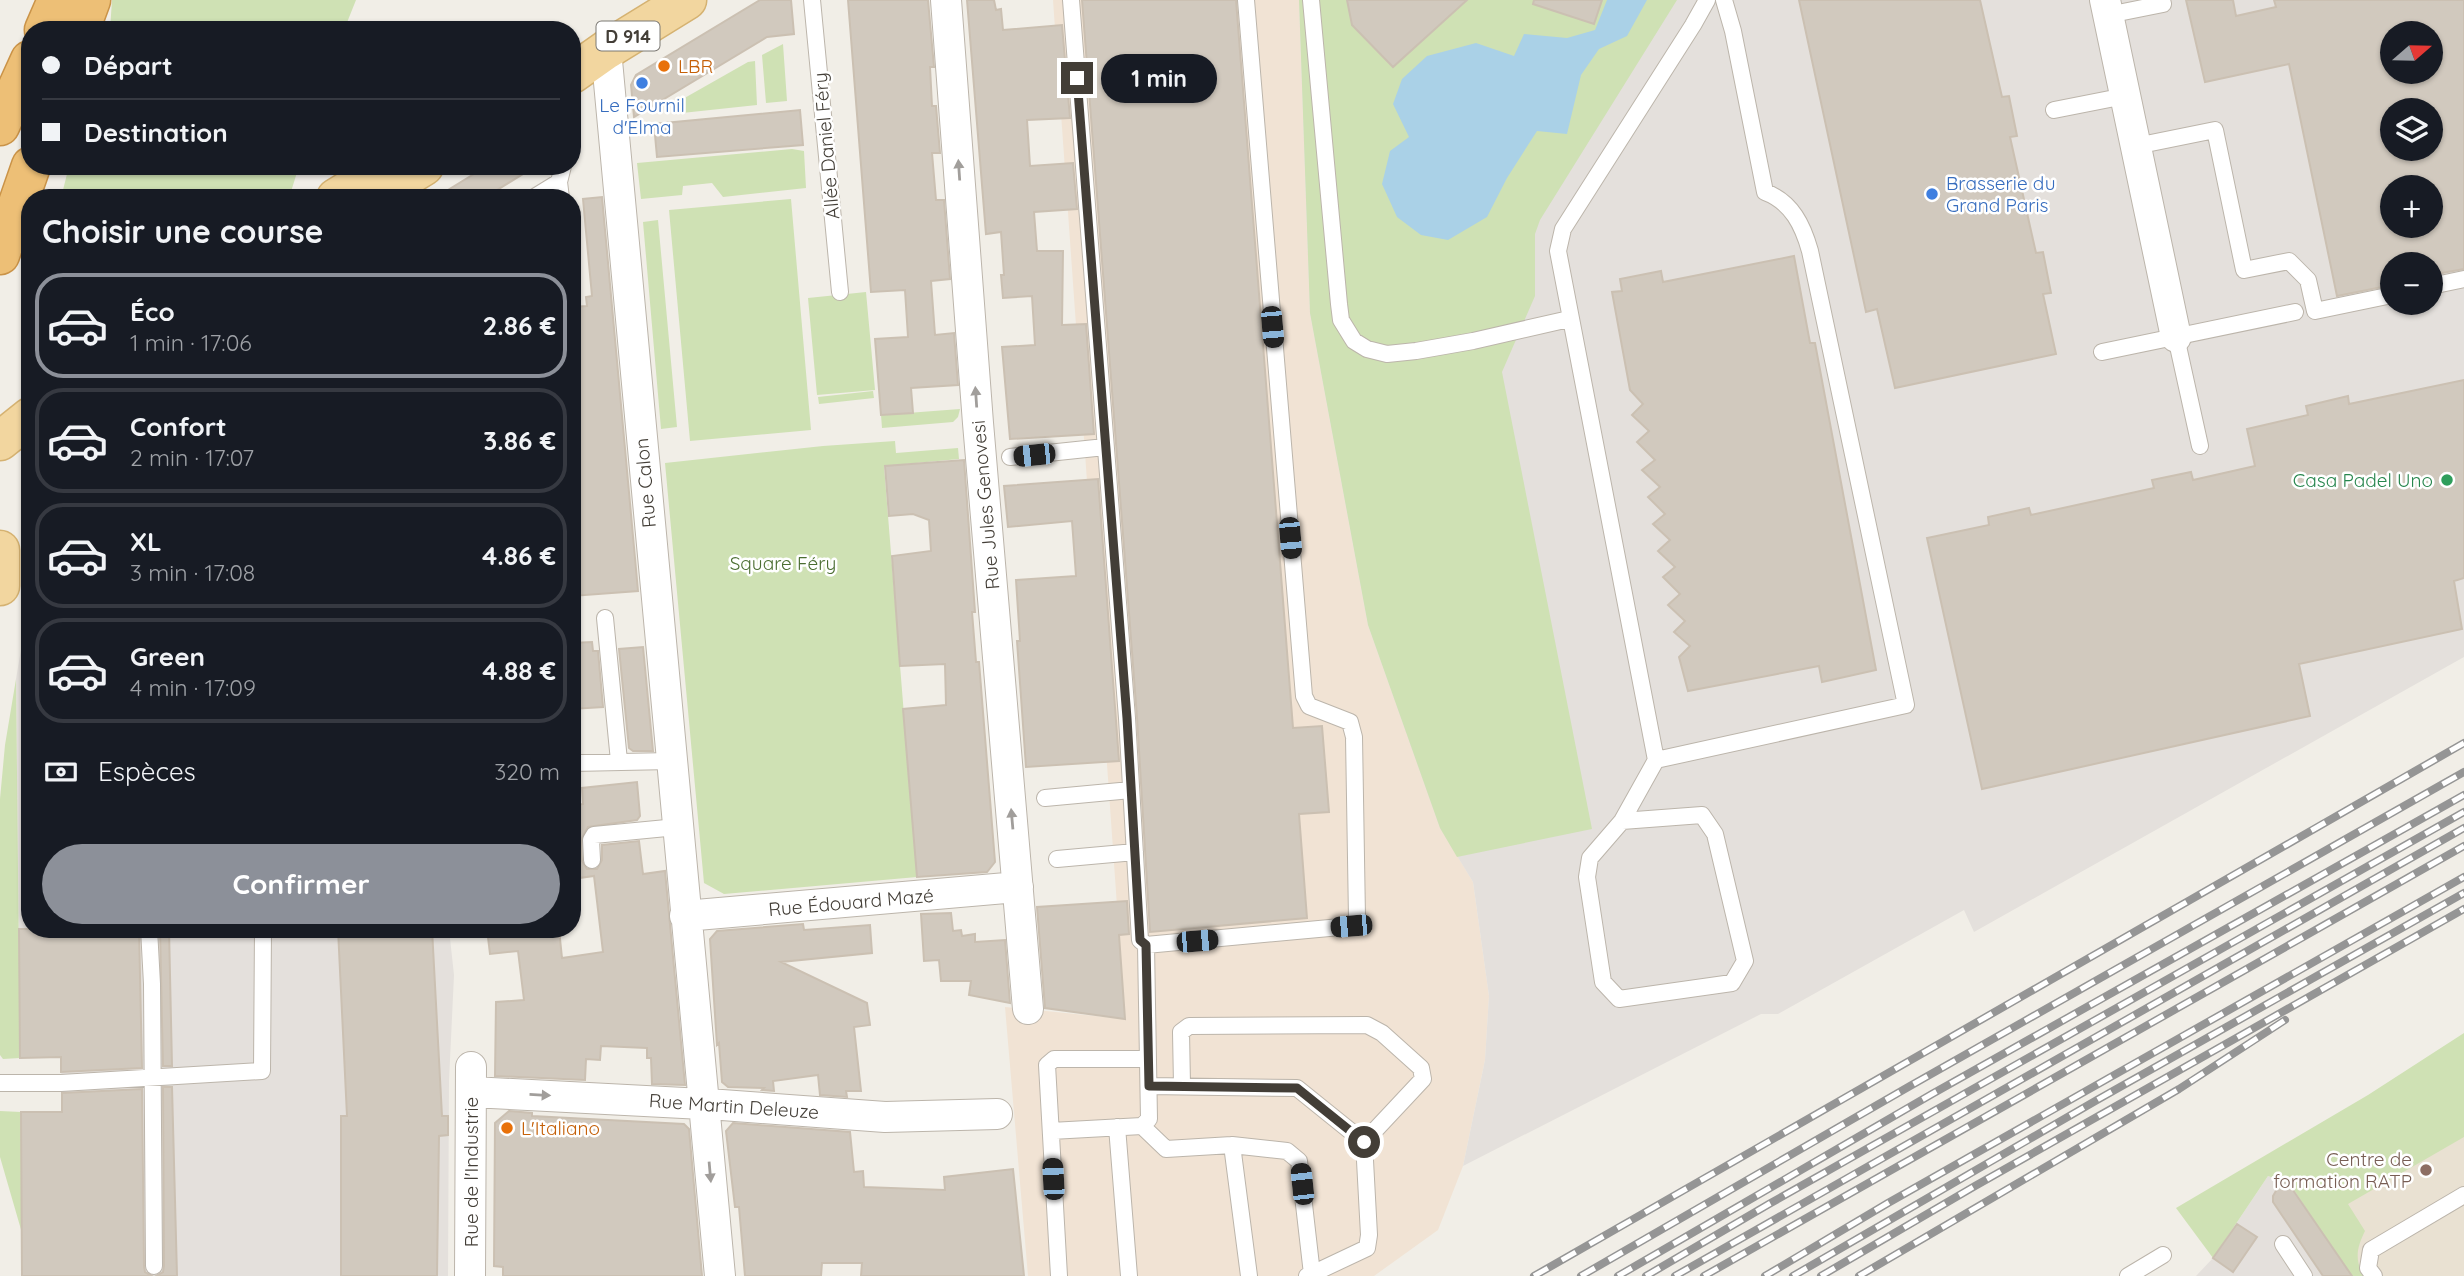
<!DOCTYPE html>
<html lang="fr">
<meta charset="utf-8">
<style>
body{margin:0;font-family:Quicksand,sans-serif;background:#20242c;color:#f1f3f6;height:100vh;display:flex;flex-direction:column;font-size:26px;white-space:nowrap}
*{box-sizing:border-box;margin:0}
p{font-size:23px;color:#9ea1a6}
.icon{flex:none;width:38px;height:38px;fill:none;stroke:currentColor;stroke-width:2;stroke-linecap:round;stroke-linejoin:round}
.map{position:relative;flex:1;overflow:hidden}
.details{position:absolute;left:21px;top:189px;width:560px;height:749px;display:flex;flex-direction:column;background:#171b24;border-radius:28px;box-shadow:0 2px 5px #0004}
.details>*{flex:none}
.hud{position:absolute;left:21px;top:21px;width:560px;height:154px;border-radius:28px;box-shadow:0 2px 5px #0004;display:grid;align-content:center;height:154px;padding:0 21px;background:#171b24}
.needle{width:46px;rotate:70deg}
.tools{position:absolute;left:2380px;top:21px;display:grid;gap:14px}
.tools a{display:grid;place-items:center;width:63px;height:63px;border-radius:50%;background:#171b24;box-shadow:0 2px 5px #0004;font-size:35px}
.end{position:absolute;width:32px;height:32px;margin:-16px;border:9px solid #433e37;background:#fff;box-shadow:0 0 0 4px #fff}
.from{border-radius:50%}
.bubble{position:absolute;height:49px;border-radius:24px;background:#171b24;box-shadow:0 2px 5px #0004;font-size:23px;font-weight:700;line-height:49px;text-align:center}
.car{position:absolute;width:21px;height:42px;margin:-21px -10px;border-radius:9px;box-shadow:0 0 5px 2px #0007;background:linear-gradient(#222 24%,#8ab4d8 0 40%,#222 0 76%,#8ab4d8 0 86%,#222 0)}
.hud b{display:flex;align-items:center;gap:24px;height:66px;font-size:26px}
.hud b+b{border-top:2px solid #363941}
.hud i{width:18px;height:18px;background:#f1f3f6}
ul{padding:0;list-style:none}
li{display:flex;align-items:center;gap:21px;height:105px;margin:0 14px 10px;padding:0 7px;border:4px solid #363941;border-radius:28px}
li div{flex:1}
li b{display:block;font-size:26px}
li em{font-style:normal;font-weight:700}
li.selected{border-color:#8c9099}
li>.icon{width:63px;height:63px;stroke-width:1.5}
h2{padding:0 21px;font-size:32px;line-height:84px}
.pay{display:flex;align-items:center;gap:18px;height:77px;padding:0 21px;font-size:26px}
.pay p{margin-inline-start:auto}
.cta{display:flex;gap:14px;margin-top:auto;padding:14px 21px}
.cta a{flex:1;height:80px;border-radius:42px;background:#8c9099;color:#fff;font-size:28px;font-weight:700;line-height:80px;text-align:center}
.map>svg:first-child{display:block}
.commercial{fill:#f1e3d4}
.industrial{fill:#e4e0dc;fill-rule:evenodd}
.education{fill:#e9e1d2}
.green{fill:#cfe1b4}
.water{fill:#aad1e7}
.building{fill:#d1c9be;stroke:#cbc0b2;stroke-width:2;fill-rule:evenodd}
.lines{fill:none;stroke-linecap:round;stroke-linejoin:round}
.service-casing{stroke:#bcb5ab;stroke-width:18}
.minor-casing{stroke:#bcb5ab;stroke-width:32}
.primary-casing{stroke:#d5b271;stroke-width:41}
.motorway-casing{stroke:#ca9348;stroke-width:41}
.service{stroke:#fff;stroke-width:16}
.minor{stroke:#fff;stroke-width:30}
.primary{stroke:#f2d69f;stroke-width:38}
.motorway{stroke:#edbf76;stroke-width:38}
.rail-casing{stroke:#959595;stroke-width:8}
.rail{stroke:#fff;stroke-width:5;stroke-dasharray:16;stroke-linecap:butt}
.oneway{fill:#a19e9b}
.route{stroke:#433e37;stroke-width:9}
.food-dot{fill:#e8710a;stroke:#fff;stroke-width:2.5}
.shop-dot{fill:#3f7fe0;stroke:#fff;stroke-width:2.5}
.leisure-dot{fill:#2e9e5b;stroke:#fff;stroke-width:2.5}
.education-dot{fill:#8d6e63;stroke:#fff;stroke-width:2.5}
.labels{text-anchor:middle;dominant-baseline:central;stroke-width:5;stroke-linejoin:round;paint-order:stroke}
.shield{fill:#fff;stroke:#7b7873;stroke-width:2}
.shield-label{font-size:18px;font-weight:bold;fill:#433e37}
.food-label{font-size:19px;fill:#c56008;stroke:#fff;text-anchor:start}
.shop-label{font-size:19px;fill:#366cbe;stroke:#fff}
.street-label{font-size:19px;fill:#433e37;stroke:#fff}
.leisure-label{font-size:19px;fill:#27864d;stroke:#fff;text-anchor:end}
.park-label{font-size:19px;fill:#4b6e31;stroke:#fff}
.education-label{font-size:19px;fill:#785e54;stroke:#fff;text-anchor:end}
</style>
<div class="map">
<svg width="2464" height="1276" viewBox="0 0 2464 1276">
<rect width="100%" height="100%" fill="#f1eee7"/>
<path class="commercial" d="M 1053,0 L 1299,0 L 1310,313 L 1368,625 L 1440,827 L 1473,882 L 1489,996 L 1485,1060 L 1463,1166 L 1438,1230 L 1374,1276 L 1028,1276 L 1005,1007 L 1125,1019 Z"/>
<path class="industrial" d="M 1299,0 L 2464,0 L 2464,657 L 1974,932 L 1964,910 L 1778,1014 L 1761,1014 L 1463,1166 L 1485,1060 L 1489,996 L 1473,882 L 1440,828 L 1368,625 L 1310,313 ZM 2392,33 L 2431,33 L 2431,72 L 2392,72 ZM 2392,110 L 2431,110 L 2431,149 L 2392,149 ZM 2392,187 L 2431,187 L 2431,226 L 2392,226 ZM 2392,264 L 2431,264 L 2431,303 L 2392,303 Z
M 30,596 L 30,929 L 449,929 L 454,975 L 449,1081 L 448,1276 L 22,1276 L 21,1112 L 62,1111 L 61,1057 L 20,1058 L 16,679 Z
M 2268,1176 L 2290,1184 L 2351,1276 L 2196,1276 L 2213,1258 Z"/>
<path class="education" d="M 2464,1124 L 2464,1276 L 2351,1276 L 2311,1217 Z"/>
<path class="green" d="M 112,0 L 356,0 L 344,30 L 172,30 L 170,26 L 165,30 L 110,30 Z
M 1299,0 L 1677,0 L 1540,220 L 1535,234 L 1535,296 L 1502,372 L 1592,829 L 1457,857 L 1440,828 L 1368,625 L 1310,313 Z
M 783,44 L 787,101 L 766,103 L 762,55 Z
M 755,61 L 757,105 L 682,113 L 681,100 L 748,62 Z
M 792,149 L 804,151 L 806,188 L 723,197 L 712,183 L 683,186 L 682,195 L 641,199 L 637,163 Z
M 69,166 L 299,166 L 289,198 L 61,198 Z
M 791,199 L 811,430 L 690,441 L 669,210 Z
M 658,220 L 677,427 L 661,429 L 643,222 Z
M 866,292 L 875,390 L 817,395 L 808,298 Z
M 873,391 L 874,398 L 819,404 L 818,397 Z
M 960,409 L 958,417 L 953,422 L 882,428 L 881,415 Z
M 895,441 L 896,453 L 958,448 L 959,459 L 884,466 L 917,877 L 724,894 L 704,883 L 665,463 L 823,446 Z
M 16,679 L 20,1058 L 3,1059 L 0,1055 L 0,799 L 5,745 Z
M 2464,1033 L 2464,1137 L 2348,1204 L 2365,1231 C 2357,1247 2354,1260 2364,1276 L 2351,1276 L 2290,1184 L 2268,1176 L 2213,1258 L 2176,1208 L 2368,1095 Z
M 0,1111 L 21,1112 L 22,1233 L 0,1157 Z"/>
<path class="water" d="M 1607,0 L 1647,0 L 1627,36 L 1599,49 L 1581,75 L 1567,134 L 1537,131 L 1507,178 L 1487,217 L 1448,240 L 1421,235 L 1397,217 L 1382,184 L 1390,151 L 1409,137 L 1393,104 L 1402,79 L 1427,56 L 1476,43 L 1514,56 L 1524,34 L 1567,38 L 1595,30 Z"/>
<path class="building" d="M 760,0 L 791,0 L 794,34 L 767,37 L 634,117 L 631,85 L 636,75 Z
M 848,0 L 928,0 L 934,67 L 930,67 L 932,106 L 936,106 L 940,153 L 932,153 L 936,200 L 944,200 L 950,279 L 931,281 L 935,335 L 954,333 L 958,385 L 911,388 L 913,413 L 881,415 L 875,339 L 908,337 L 905,290 L 871,292 Z
M 967,0 L 994,0 L 996,10 L 1001,9 L 1003,30 L 1062,25 L 1070,118 L 1027,120 L 1030,166 L 1073,163 L 1077,209 L 1034,212 L 1037,251 L 1063,251 L 1062,325 L 1086,324 L 1094,434 L 1010,439 L 1002,347 L 1035,345 L 1032,296 L 1003,298 L 1001,275 L 1004,275 L 1001,232 L 986,234 Z
M 1082,0 L 1236,0 L 1293,728 L 1322,726 L 1329,812 L 1299,814 L 1307,918 L 1150,932 L 1137,717 Z
M 1347,0 L 1467,0 L 1393,67 L 1352,25 Z
M 1534,0 L 1602,0 L 1594,24 L 1533,4 Z
M 1799,0 L 1980,0 L 2002,97 L 2009,96 L 2017,136 L 2010,137 L 2036,253 L 2043,252 L 2051,293 L 2043,294 L 2056,354 L 1895,388 L 1877,309 L 1866,312 Z
M 2186,0 L 2233,0 L 2236,16 L 2276,7 L 2274,0 L 2464,0 L 2464,269 L 2431,275 L 2431,264 L 2392,264 L 2392,285 L 2337,296 L 2289,64 L 2205,82 ZM 2392,33 L 2431,33 L 2431,72 L 2392,72 ZM 2392,110 L 2431,110 L 2431,149 L 2392,149 ZM 2392,187 L 2431,187 L 2431,226 L 2392,226 Z
M 800,110 L 803,145 L 657,157 L 654,124 Z
M 487,166 L 536,166 L 484,198 L 435,198 Z
M 602,197 L 638,591 L 572,596 L 572,307 L 587,306 L 586,297 L 592,296 L 583,199 Z
M 1794,256 L 1810,343 L 1815,343 L 1876,670 L 1822,682 L 1819,666 L 1688,691 L 1679,657 L 1690,646 L 1674,632 L 1685,621 L 1668,605 L 1680,594 L 1663,577 L 1675,567 L 1658,551 L 1670,540 L 1653,524 L 1665,514 L 1648,497 L 1660,487 L 1642,470 L 1655,460 L 1637,442 L 1649,431 L 1632,415 L 1643,404 L 1630,390 L 1612,292 L 1622,291 L 1620,279 L 1661,271 L 1663,282 Z
M 2464,380 L 2464,578 L 2454,581 L 2462,629 L 2299,664 L 2310,716 L 1982,789 L 1927,538 L 1989,525 L 1988,517 L 2029,508 L 2031,515 L 2154,488 L 2152,480 L 2191,472 L 2193,480 L 2255,466 L 2247,429 L 2308,415 L 2306,406 L 2348,396 L 2349,404 Z
M 964,460 L 975,612 L 972,612 L 976,662 L 979,662 L 995,862 L 987,872 L 917,877 L 903,709 L 946,705 L 945,664 L 900,666 L 892,556 L 931,551 L 929,520 L 913,514 L 889,516 L 885,466 Z
M 1098,479 L 1119,761 L 1026,767 L 1017,641 L 1020,641 L 1016,580 L 1076,576 L 1072,521 L 1008,527 L 1004,486 Z
M 592,642 L 593,651 L 598,651 L 603,707 L 572,709 L 572,643 Z
M 643,647 L 653,751 L 633,751 L 629,748 L 619,649 Z
M 637,782 L 640,816 L 637,820 L 588,827 L 581,840 L 582,861 L 587,869 L 597,869 L 602,860 L 602,845 L 639,841 L 643,874 L 665,871 L 685,1085 L 652,1084 L 651,1058 L 647,1058 L 647,1048 L 601,1046 L 600,1060 L 586,1059 L 585,1080 L 495,1076 L 496,1002 L 524,1000 L 518,951 L 490,954 L 487,929 L 559,929 L 562,958 L 603,952 L 594,876 L 572,879 L 572,805 L 583,804 L 582,788 Z
M 1127,901 L 1129,934 L 1119,935 L 1125,1019 L 1045,1008 L 1037,907 Z
M 951,913 L 953,931 L 961,930 L 962,936 L 975,934 L 975,942 L 1005,940 L 1010,1003 L 969,995 L 971,981 L 941,981 L 939,960 L 924,961 L 921,914 Z
M 803,924 L 804,930 L 870,925 L 872,953 L 781,962 L 867,1003 L 870,1025 L 854,1027 L 861,1091 L 846,1091 L 847,1097 L 820,1095 L 818,1075 L 773,1081 L 774,1091 L 762,1090 L 764,1088 L 728,1087 L 722,1082 L 719,1043 L 717,1045 L 710,939 L 717,931 Z
M 19,929 L 139,929 L 142,1068 L 61,1072 L 61,1057 L 20,1058 Z
M 160,929 L 169,929 L 172,1066 L 163,1066 Z
M 338,929 L 432,929 L 442,1116 L 448,1116 L 448,1135 L 439,1136 L 437,1276 L 341,1276 L 341,1116 L 347,1116 Z
M 163,1087 L 172,1087 L 177,1276 L 156,1276 L 163,1272 L 164,1266 Z
M 142,1089 L 144,1266 L 145,1272 L 152,1276 L 22,1276 L 21,1112 L 62,1112 L 62,1093 Z
M 509,1111 L 532,1113 L 532,1116 L 684,1124 L 689,1129 L 702,1276 L 503,1276 L 503,1267 L 494,1266 L 495,1123 Z
M 733,1123 L 850,1132 L 854,1172 L 863,1171 L 864,1187 L 945,1190 L 944,1177 L 1013,1169 L 1024,1276 L 861,1276 L 862,1263 L 822,1263 L 821,1276 L 745,1276 L 739,1207 L 735,1207 L 726,1131 Z
M 2284,1177 L 2352,1276 L 2323,1276 L 2273,1202 L 2273,1196 Z
M 2237,1224 L 2257,1237 L 2233,1272 L 2213,1258 Z"/>
<g class="lines">
<defs>
<path id="service" d="M 812,0 L 840,292
M 1071,0 L 1127,718 L 1140,940 L 1146,945 L 1351,926 L 1357,918 L 1354,737 L 1350,722 L 1309,706 L 1304,696 L 1246,0
M 1311,0 L 1339,304 L 1341,320 L 1354,341 L 1367,349 L 1387,354 L 1416,351 L 1473,341 L 1569,319
M 1707,0 L 1693,25 L 1563,229 L 1558,251 L 1656,760 L 1906,705 L 1810,251 C 1803,226 1792,202 1765,192 L 1733,31 L 1724,0
M 2108,15 L 2163,4 L 2162,0
M 2054,110 L 2125,96
M 572,122 L 572,135
M 2136,146 L 2215,130 L 2244,270 L 2289,261 L 2308,280 L 2315,311 L 2392,295
M 533,198 L 559,182
M 561,198 L 559,182 L 563,166
M 2431,286 L 2464,279
M 2176,337 L 2200,446
M 2102,352 L 2295,312
M 1010,457 L 1105,447
M 605,618 L 619,761
M 572,763 L 671,761
M 1045,798 L 1131,790
M 1622,821 L 1702,815 L 1715,834 L 1745,961 L 1732,983 L 1619,999 L 1603,982 L 1587,877 L 1590,858 L 1622,821 L 1656,760
M 1057,859 L 1135,852
M 592,860 L 591,840 L 594,835 L 677,827
M 149,929 L 152,984 L 154,1266
M 0,1083 L 61,1083 L 262,1071 L 263,929
M 1182,1085 L 1181,1032 L 1189,1026 L 1367,1025 L 1382,1033 L 1421,1068 L 1423,1079 L 1364,1142
M 1149,1086 L 1297,1088 L 1364,1142 L 1369,1235 L 1367,1248 L 1312,1274
M 1142,1126 L 1166,1149 L 1232,1145 L 1287,1151 L 1299,1161 L 1312,1274 L 1307,1276
M 1117,1127 L 1129,1276
M 1051,1131 L 1142,1126 L 1149,1119 L 1146,945
M 1232,1145 L 1249,1276
M 2283,1244 L 2304,1276
M 1059,1276 L 1047,1065 L 1054,1059 L 1148,1059
M 2128,1276 L 2163,1255
M 2374,1276 L 2368,1268 L 2371,1250 L 2464,1195"/>
<path id="minor" d="M 946,0 L 978,423 L 1028,1009
M 2105,0 L 2176,337
M 606,50 L 720,1276
M 685,916 L 1018,887
M 472,1092 L 722,1105 L 885,1117 L 997,1114
M 470,1276 L 471,1067"/>
<path id="primary" d="M 572,74 L 606,50 L 687,0
M 336,198 L 388,166
M 372,198 L 424,166
M 0,441 L 30,417
M 0,550 L 0,586"/>
<path id="motorway" d="M 44,30 L 57,0
M 80,30 L 91,0
M 0,126 L 30,60
M 0,255 L 31,166"/>
</defs>
<use href="#service" class="service-casing"/>
<use href="#minor" class="minor-casing"/>
<use href="#primary" class="primary-casing"/>
<use href="#motorway" class="motorway-casing"/>
<use href="#service" class="service"/>
<use href="#minor" class="minor"/>
<use href="#primary" class="primary"/>
<use href="#motorway" class="motorway"/>
<defs>
<path id="rail" d="M 1534,1276 L 2464,743
M 1581,1276 L 1910,1086 L 2464,772
M 1618,1276 L 1932,1094 L 2464,795
M 1646,1276 L 1769,1204 L 2464,812
M 1675,1276 L 2464,828
M 1704,1276 L 2464,846
M 1765,1276 L 1888,1203 L 2464,877
M 1793,1276 L 2097,1100 L 2464,893
M 1821,1276 L 1975,1186 L 2464,909
M 1859,1276 L 2179,1089 L 2285,1020"/>
</defs>
<use href="#rail" class="rail-casing"/>
<use href="#rail" class="rail"/>
</g>
<defs><path id="oneway-solid" d="M-6-.8H1V-3.2L6.5 0L1 3.2V.8H-6Z" transform="scale(1.75)"/></defs>
<g class="oneway">
<use href="#oneway-solid" transform="translate(959 170) rotate(-94)"/>
<use href="#oneway-solid" transform="translate(976 397) rotate(-94)"/>
<use href="#oneway-solid" transform="translate(1012 819) rotate(-95)"/>
<use href="#oneway-solid" transform="translate(540 1095) rotate(3)"/>
<use href="#oneway-solid" transform="translate(710 1172) rotate(85)"/>
</g>
<g class="lines">
<path class="route" d="M 1077,78 L 1127,718 L 1140,940 L 1146,945 L 1149,1086 L 1297,1088 L 1364,1142"/>
</g>
<g class="food-dot">
<circle cx="664" cy="66" r="7"/>
<circle cx="507" cy="1128" r="7"/>
</g>
<g class="shop-dot">
<circle cx="642" cy="83" r="7"/>
<circle cx="1932" cy="194" r="7"/>
</g>
<circle class="leisure-dot" cx="2447" cy="480" r="7"/>
<circle class="education-dot" cx="2426" cy="1170" r="7"/>
<g class="labels">
<rect class="shield" x="596.5" y="21.5" width="63" height="29" rx="5"/>
<g class="shield-label">
<text x="628" y="36">D 914</text>
</g>
<g class="food-label">
<text x="678" y="66">LBR</text>
<text x="521" y="1128">L'Italiano</text>
</g>
<g class="shop-label">
<text x="642" y="105">Le Fournil<tspan x="642" dy="22">d'Elma</tspan></text>
<text x="1946" y="183" text-anchor="start">Brasserie du<tspan x="1946" dy="22">Grand Paris</tspan></text>
</g>
<g class="street-label">
<text transform="translate(826 146) rotate(-95)">Allée Daniel Féry</text>
<text transform="translate(645 483) rotate(-95)">Rue Calon</text>
<text transform="translate(985 505) rotate(-95)">Rue Jules Genovesi</text>
<text transform="translate(851 902) rotate(-5)">Rue Édouard Mazé</text>
<text transform="translate(734 1106) rotate(4)">Rue Martin Deleuze</text>
<text transform="translate(471 1172) rotate(-90)">Rue de l'Industrie</text>
</g>
<g class="leisure-label">
<text x="2433" y="480">Casa Padel Uno</text>
</g>
<g class="park-label">
<text x="783" y="563">Square Féry</text>
</g>
<g class="education-label">
<text x="2412" y="1159">Centre de<tspan x="2412" dy="22">formation RATP</tspan></text>
</g>
</g>
</svg>
<div class="tools">
<a><svg class="needle" viewBox="-14 -14 28 28"><path d="M0-13l5 13h-10z" fill="#e53935"/><path d="M0 13l5-13h-10z" fill="#9ea1a6"/></svg></a>
<a><svg class="icon" aria-label="layers" viewBox="0 0 24 24"><path d="M12 4l9 5-9 5-9-5zM3 14l9 5 9-5"/></svg></a>
<a>+</a>
<a>−</a>
</div>
<i class="end from" style="left:1364px;top:1142px"></i>
<i class="end" style="left:1077px;top:78px"></i>
<div class="bubble" style="left:1101px;top:54px;width:116px">1 min</div>
<i class="car" style="left:1272px;top:327px;rotate:175deg"></i>
<i class="car" style="left:1034px;top:455px;rotate:264deg"></i>
<i class="car" style="left:1290px;top:538px;rotate:175deg"></i>
<i class="car" style="left:1351px;top:926px;rotate:265deg"></i>
<i class="car" style="left:1197px;top:941px;rotate:85deg"></i>
<i class="car" style="left:1053px;top:1179px;rotate:357deg"></i>
<i class="car" style="left:1302px;top:1184px;rotate:354deg"></i>
<div class="hud">
<b><i class="from"></i>Départ</b>
<b><i></i>Destination</b>
</div>
<section class="details">
<h2>Choisir une course</h2>
<ul>
<li class="selected"><svg class="icon" aria-label="car" viewBox="0 0 24 24"><path d="M5 17H2v-5l4-1 3-4h7l3 4 3 1v5h-3M9 17h6M6 11h13"/><circle cx="7" cy="17" r="2"/><circle cx="17" cy="17" r="2"/></svg><div><b>Éco</b><p>1 min · 17:06</p></div><em>2.86 €</em></li>
<li><svg class="icon" aria-label="car" viewBox="0 0 24 24"><path d="M5 17H2v-5l4-1 3-4h7l3 4 3 1v5h-3M9 17h6M6 11h13"/><circle cx="7" cy="17" r="2"/><circle cx="17" cy="17" r="2"/></svg><div><b>Confort</b><p>2 min · 17:07</p></div><em>3.86 €</em></li>
<li><svg class="icon" aria-label="car" viewBox="0 0 24 24"><path d="M5 17H2v-5l4-1 3-4h7l3 4 3 1v5h-3M9 17h6M6 11h13"/><circle cx="7" cy="17" r="2"/><circle cx="17" cy="17" r="2"/></svg><div><b>XL</b><p>3 min · 17:08</p></div><em>4.86 €</em></li>
<li><svg class="icon" aria-label="car" viewBox="0 0 24 24"><path d="M5 17H2v-5l4-1 3-4h7l3 4 3 1v5h-3M9 17h6M6 11h13"/><circle cx="7" cy="17" r="2"/><circle cx="17" cy="17" r="2"/></svg><div><b>Green</b><p>4 min · 17:09</p></div><em>4.88 €</em></li>
</ul>
<div class="pay"><svg class="icon" aria-label="cash" viewBox="0 0 24 24"><path d="M3 7h18v10H3z"/><circle cx="12" cy="12" r="2"/></svg>Espèces<p>320 m</p></div>
<div class="cta"><a>Confirmer</a></div>
</section>
</div>
